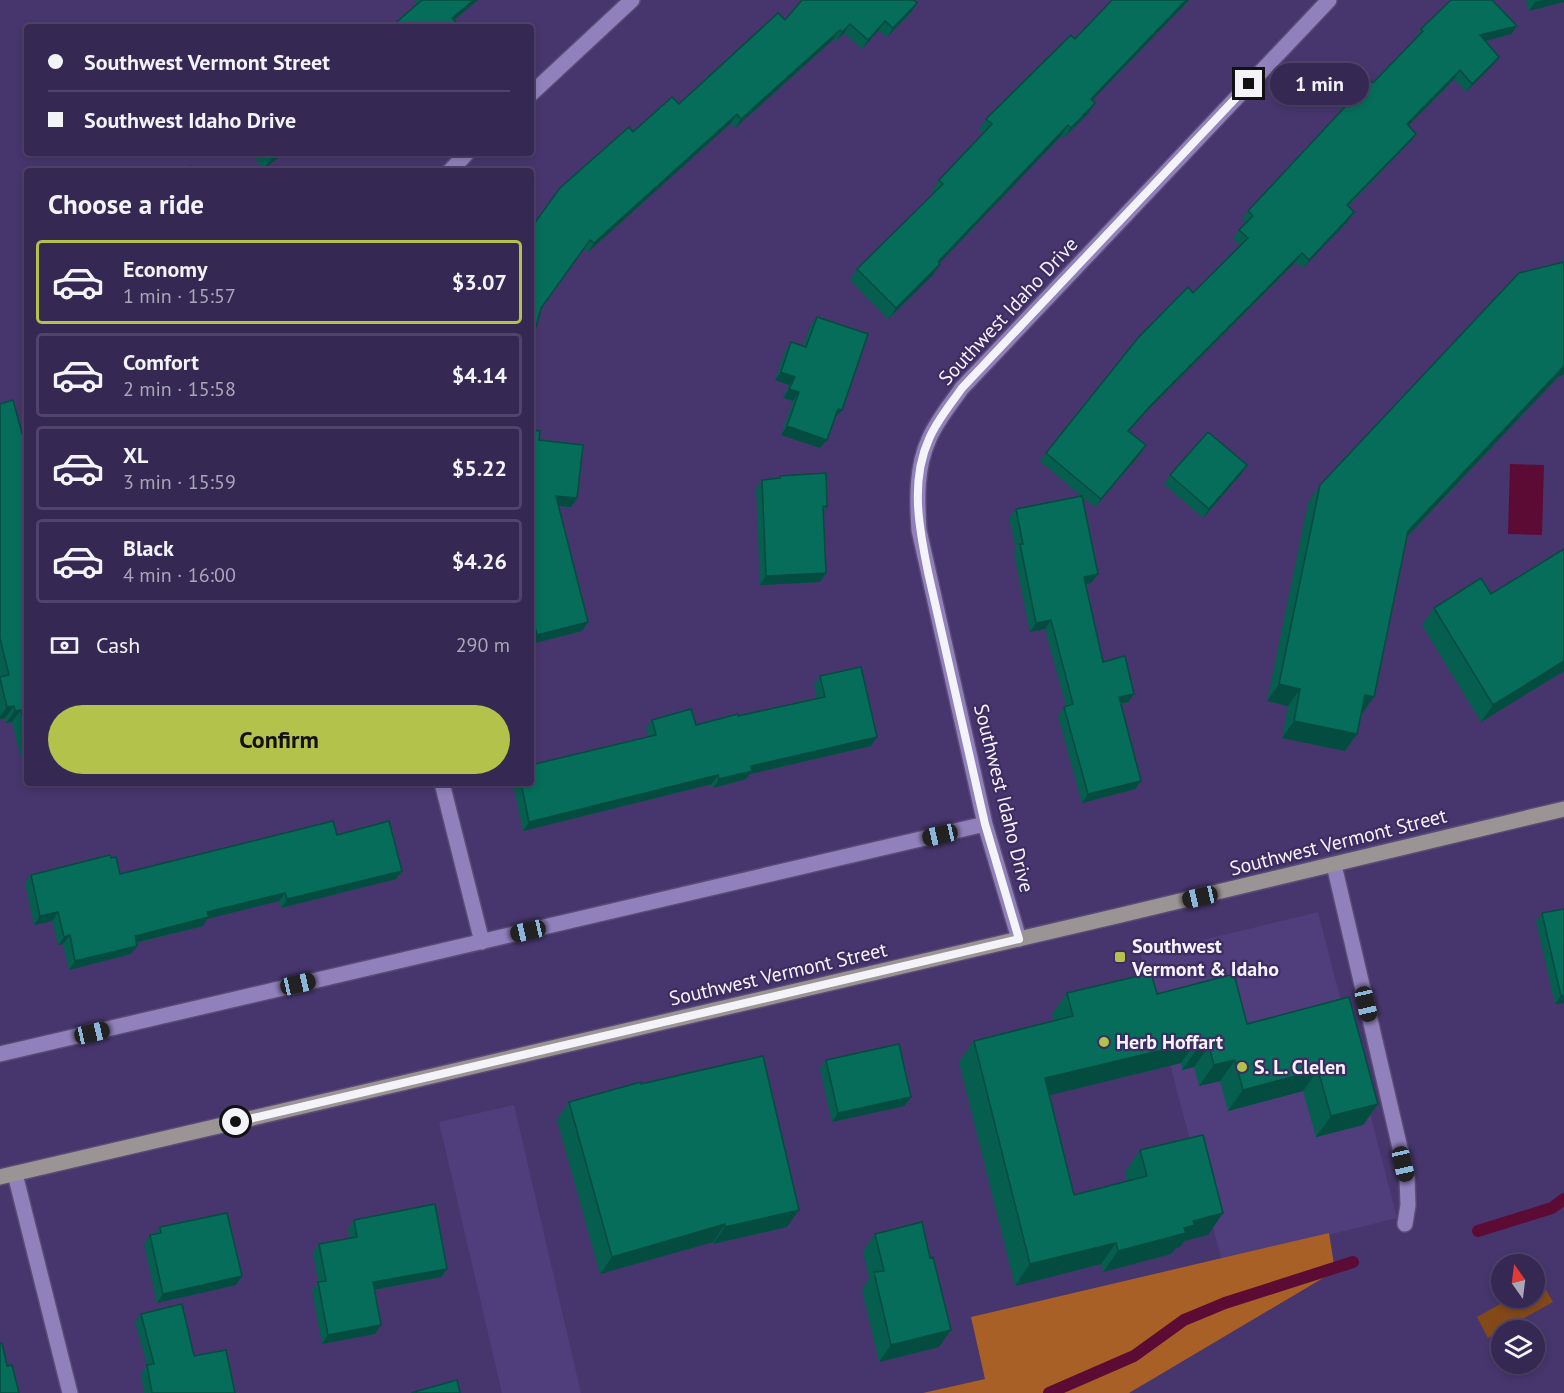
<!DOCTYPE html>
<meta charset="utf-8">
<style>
body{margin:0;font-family:"PT Sans",sans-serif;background:#40345c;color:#f1f3f6;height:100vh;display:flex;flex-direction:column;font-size:22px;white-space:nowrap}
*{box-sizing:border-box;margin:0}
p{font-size:20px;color:#aaa6b8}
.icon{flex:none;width:33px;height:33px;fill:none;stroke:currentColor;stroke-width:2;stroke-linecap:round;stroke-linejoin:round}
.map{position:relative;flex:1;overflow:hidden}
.details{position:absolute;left:24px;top:168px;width:510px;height:618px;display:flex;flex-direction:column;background:#352852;border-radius:6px;box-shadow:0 3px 9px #0003,0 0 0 2px #4f4469}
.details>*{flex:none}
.hud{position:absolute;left:24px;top:24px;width:510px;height:132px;border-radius:6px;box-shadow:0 3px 9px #0003,0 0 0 2px #4f4469;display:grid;align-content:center;height:132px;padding:0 24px;background:#352852}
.needle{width:39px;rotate:346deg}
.controls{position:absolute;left:1491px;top:1254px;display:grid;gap:12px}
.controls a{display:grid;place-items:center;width:54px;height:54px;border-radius:50%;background:#352852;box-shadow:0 3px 9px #0003,0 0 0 2px #4f4469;font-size:30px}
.end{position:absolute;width:27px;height:27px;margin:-14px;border:8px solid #f5f3fa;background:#111;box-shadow:0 0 0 3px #111}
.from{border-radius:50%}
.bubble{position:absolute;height:42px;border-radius:21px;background:#352852;box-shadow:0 3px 9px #0003,0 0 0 2px #4f4469;font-size:20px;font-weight:700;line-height:42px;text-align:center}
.car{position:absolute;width:18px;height:36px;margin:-18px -9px;border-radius:8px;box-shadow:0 0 4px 2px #0007;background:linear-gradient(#222 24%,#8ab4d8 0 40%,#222 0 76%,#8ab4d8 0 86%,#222 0)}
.hud b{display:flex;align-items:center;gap:21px;height:57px;font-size:22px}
.hud b+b{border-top:2px solid #4f4469}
.hud i{width:15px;height:15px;background:#f1f3f6}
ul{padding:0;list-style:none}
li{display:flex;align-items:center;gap:18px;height:84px;margin:0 12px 9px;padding:0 12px;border:3px solid #4f4469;border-radius:6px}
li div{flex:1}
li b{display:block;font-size:22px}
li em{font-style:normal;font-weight:700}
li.on{border-color:#b3c24b}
li>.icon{width:54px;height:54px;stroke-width:1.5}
h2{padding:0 24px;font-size:27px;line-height:72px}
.pay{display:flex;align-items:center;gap:15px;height:66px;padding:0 24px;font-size:22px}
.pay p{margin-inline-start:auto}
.primary-button{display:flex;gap:12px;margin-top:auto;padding:12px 24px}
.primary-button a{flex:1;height:69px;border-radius:36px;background:#b3c24b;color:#111;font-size:24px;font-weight:700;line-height:69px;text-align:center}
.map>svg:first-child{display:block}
.built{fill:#503d7b}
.green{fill:#844918}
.forest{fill:#a86026}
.water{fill:#5c0b34}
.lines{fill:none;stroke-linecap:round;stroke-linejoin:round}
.stream{stroke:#5c0b34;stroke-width:12}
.street-casing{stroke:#5a4b75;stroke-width:18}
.secondary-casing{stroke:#5a4b75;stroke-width:18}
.street{stroke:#9080bc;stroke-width:15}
.secondary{stroke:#9a9494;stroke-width:15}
.wall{fill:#055e4e}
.shaded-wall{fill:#044c40}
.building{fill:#066d5b;stroke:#044c40;stroke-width:1.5}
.route{stroke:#f5f3fa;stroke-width:8}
.poi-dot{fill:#b3c24b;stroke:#3d2c61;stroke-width:2}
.labels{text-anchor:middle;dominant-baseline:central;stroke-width:4.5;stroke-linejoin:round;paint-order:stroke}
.street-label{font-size:20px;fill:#f5f3fa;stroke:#3d2c61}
.poi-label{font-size:20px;font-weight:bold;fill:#f5f3fa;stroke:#3d2c61;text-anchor:start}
</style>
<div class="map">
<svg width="1564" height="1393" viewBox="0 0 1564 1393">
<rect width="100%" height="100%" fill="#47366d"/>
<path class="built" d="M 1318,912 L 1397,1218 L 1222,1261 L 1141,955 Z
M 514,1105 L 581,1393 L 502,1393 L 439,1122 Z"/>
<path class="green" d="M 1541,1281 L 1553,1302 L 1488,1338 L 1477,1317 L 1511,1298 L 1534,1298 L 1535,1284 Z"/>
<path class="forest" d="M 1329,1233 L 1335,1271 L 1129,1393 L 923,1393 L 985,1379 L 971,1317 Z"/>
<path class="water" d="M 1510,464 L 1544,465 L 1542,535 L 1508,534 Z"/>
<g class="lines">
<path class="stream" d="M 1478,1231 L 1552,1208 L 1564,1199
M 1049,1393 L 1134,1356 L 1184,1320 L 1225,1303 L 1353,1262"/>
<defs>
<path id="street" d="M 531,94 L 632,0
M 450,171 L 467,153
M 442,783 L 482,942
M 1334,865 L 1407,1178 L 1408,1205 L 1405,1224
M 1019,939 L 985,824 L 919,530 C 917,500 916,467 929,439 C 937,420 951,404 962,388 L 1329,0
M 0,1054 L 985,824
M 15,1174 L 70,1393"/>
<path id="secondary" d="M 0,1177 L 1117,916 L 1564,809"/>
</defs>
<use href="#street" class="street-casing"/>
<use href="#secondary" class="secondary-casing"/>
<use href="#street" class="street"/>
<use href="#secondary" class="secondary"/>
</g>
<path class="wall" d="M 414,0 L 478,0 L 454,20 L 418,4 Z
M 1111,0 L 1189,0 L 1092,100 L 1088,114 L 1063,138 L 1061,136 L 939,263 L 940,264 L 933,275 L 888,319 L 850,280 L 857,269 L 934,193 L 932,191 L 939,180 L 983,133 L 979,129 L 986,119 L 1075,39 L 1111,1 Z
M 1526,0 L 1564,0 L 1529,11 Z
M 917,3 L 911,12 L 887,37 L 879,30 L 862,49 L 844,33 L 836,41 L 834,39 L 735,128 L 731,123 L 588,252 L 584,249 L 531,228 L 633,132 L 679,104 L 785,20 Z
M 1421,29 L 1511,34 L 1485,41 L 1499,57 L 1493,65 L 1466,92 L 1454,79 L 1408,126 L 1409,143 L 1348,206 L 1348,221 L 1303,268 L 1295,262 L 1144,414 L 1129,431 L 1140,454 L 1095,507 L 1082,497 L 1098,574 L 1091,583 L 1086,584 L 1103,662 L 1134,694 L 1128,702 L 1121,704 L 1141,781 L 1135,789 L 1082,803 L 1058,716 L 1064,707 L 1066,706 L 1045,629 L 1030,632 L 1014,553 L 1016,550 L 1009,518 L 1016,509 L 1081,496 L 1040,461 L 1046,453 L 1193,293 L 1240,245 L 1233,239 L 1239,230 L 1246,223 L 1242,219 L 1248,211 L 1416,39 L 1415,38 Z
M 250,153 L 284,153 L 264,169 Z
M 1564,262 L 1564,375 L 1559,376 L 1407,537 L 1361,714 L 1357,734 L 1345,751 L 1282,738 L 1288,706 L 1267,701 L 1308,503 L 1320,485 Z
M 817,317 L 842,410 L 835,418 L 820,448 L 781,435 L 793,401 L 783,398 L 789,385 L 775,380 L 785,351 L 791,342 L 803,346 L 811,325 Z
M 0,404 L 27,452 L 27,770 L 24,770 L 12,722 L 6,723 L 5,718 L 0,719 Z
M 531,430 L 539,440 L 577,498 L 571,507 L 559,506 L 582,631 L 531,644 Z
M 1241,474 L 1203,518 L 1164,484 L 1170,475 Z
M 780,476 L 827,507 L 823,513 L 826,573 L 820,582 L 760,585 L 756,488 L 762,480 L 778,479 Z
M 1491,594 L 1564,671 L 1481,722 L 1422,625 L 1434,608 Z
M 820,676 L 871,746 L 750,774 L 746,779 L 713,788 L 712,784 L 523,831 L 513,783 L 531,783 L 648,737 L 646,728 L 652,720 L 696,725 L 817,698 L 814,685 Z
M 337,835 L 402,871 L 396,879 L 281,908 L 279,901 L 207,919 L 203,926 L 137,943 L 137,946 L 131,954 L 69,970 L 63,944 L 58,945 L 52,921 L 34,925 L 25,883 L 31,875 L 111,858 L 120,874 Z
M 1564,909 L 1564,1003 L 1555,1004 L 1536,922 L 1542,913 Z
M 1067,993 L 1157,994 L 1247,1024 L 1378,1104 L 1363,1125 L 1316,1137 L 1303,1091 L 1228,1111 L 1220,1081 L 1199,1086 L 1194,1067 L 1182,1070 L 1181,1063 L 1049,1095 L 1074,1195 L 1127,1181 L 1125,1172 L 1140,1150 L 1208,1235 L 1184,1241 L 1180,1247 L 1176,1248 L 1171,1254 L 1103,1272 L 1101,1264 L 1015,1286 L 959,1062 L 974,1041 L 1054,1021 L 1052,1014 Z
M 826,1060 L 911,1097 L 904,1106 L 832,1122 L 820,1069 Z
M 641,1084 L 787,1227 L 713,1244 L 713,1242 L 600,1274 L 557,1120 L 569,1102 Z
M 354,1220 L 447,1269 L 441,1277 L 375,1290 L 375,1334 L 322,1344 L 312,1291 L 318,1282 L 313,1253 L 319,1244 L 350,1239 L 348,1229 Z
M 160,1227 L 236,1285 L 157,1303 L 144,1244 L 150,1235 L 155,1234 Z
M 875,1234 L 930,1258 L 939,1347 L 879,1362 L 862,1290 L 869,1279 L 863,1251 Z
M 141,1314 L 194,1356 L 235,1393 L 144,1393 L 141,1374 L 147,1365 L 135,1322 Z"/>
<path class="shaded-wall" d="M 474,0 L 478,0 L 446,27 L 452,18 Z
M 1186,0 L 1189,0 L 1083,110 L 1091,99 Z
M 1544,0 L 1564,0 L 1564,2 L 1529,11 L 1535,2 Z
M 917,3 L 911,12 L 887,37 L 893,28 Z
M 885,21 L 879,30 L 862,49 L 868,40 Z
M 850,24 L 844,33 L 836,41 L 842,32 Z
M 1517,26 L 1511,34 L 1474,44 L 1480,35 Z
M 840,30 L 834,39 L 735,128 L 741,119 Z
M 1499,57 L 1493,65 L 1466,92 L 1472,84 Z
M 1460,70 L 1454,79 L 1401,133 L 1407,124 Z
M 1095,103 L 1088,114 L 1063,138 L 1071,128 Z
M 737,114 L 731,123 L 588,252 L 594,243 Z
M 1068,125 L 1061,136 L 931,272 L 938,262 Z
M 1416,134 L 1409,143 L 1340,213 L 1347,205 Z
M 276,153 L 284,153 L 264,169 Z
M 1354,212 L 1348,221 L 1303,268 L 1309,260 Z
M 1302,253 L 1295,262 L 1144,414 L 1122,439 L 1128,431 L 1151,405 Z
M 940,264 L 933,275 L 888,319 L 896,308 Z
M 1564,366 L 1564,375 L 1559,376 L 1396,548 L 1408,531 Z
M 781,372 L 795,377 L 789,385 L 775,380 Z
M 789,389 L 799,392 L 793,401 L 783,398 Z
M 838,409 L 842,410 L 835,418 L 832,418 Z
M 787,426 L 827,440 L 820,448 L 781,435 Z
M 1146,445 L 1140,454 L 1095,507 L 1101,499 Z
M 1247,465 L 1241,474 L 1203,518 L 1209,509 Z
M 556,496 L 577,498 L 571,507 L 550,505 Z
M 826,573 L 820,582 L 760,585 L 766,576 Z
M 1098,574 L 1091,583 L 1078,586 L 1084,577 Z
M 1051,620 L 1045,629 L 1030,632 L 1036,623 Z
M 588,622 L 582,631 L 531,644 L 537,635 Z
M 1564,661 L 1564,671 L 1481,722 L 1493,705 Z
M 1279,684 L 1300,689 L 1288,706 L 1267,701 Z
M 1134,694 L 1128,702 L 1113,705 L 1119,697 Z
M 1365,695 L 1374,697 L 1362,714 L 1353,712 Z
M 14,706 L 5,718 L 0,719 L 0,716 L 7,707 Z
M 21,710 L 12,722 L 6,723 L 15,711 Z
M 1294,721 L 1357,734 L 1345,751 L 1282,738 Z
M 877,737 L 871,746 L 750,774 L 746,779 L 713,788 L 719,779 L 751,766 Z
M 718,775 L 712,784 L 523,831 L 529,822 Z
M 1141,781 L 1135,789 L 1082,803 L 1088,794 Z
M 402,871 L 396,879 L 281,908 L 287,899 Z
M 285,893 L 279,901 L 207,919 L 203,926 L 129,944 L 135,936 L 207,912 Z
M 58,912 L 52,921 L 34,925 L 40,916 Z
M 70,935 L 63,944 L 58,945 L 64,937 Z
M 137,946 L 131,954 L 69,970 L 75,961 Z
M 1564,995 L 1564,1003 L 1555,1004 L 1561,996 Z
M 1196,1042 L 1181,1063 L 1030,1100 L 1045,1078 Z
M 1209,1046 L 1194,1067 L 1182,1070 L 1197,1049 Z
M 1235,1060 L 1220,1081 L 1199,1086 L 1214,1065 Z
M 1318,1070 L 1303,1091 L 1228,1111 L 1243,1090 Z
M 911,1097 L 904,1106 L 832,1122 L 838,1113 Z
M 1378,1104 L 1363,1125 L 1316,1137 L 1331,1116 Z
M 799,1210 L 787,1227 L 713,1244 L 725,1227 Z
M 1223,1213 L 1208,1235 L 1184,1241 L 1180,1247 L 1176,1248 L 1171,1254 L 1103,1272 L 1118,1251 L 1184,1228 L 1193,1221 Z
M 725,1224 L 713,1242 L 600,1274 L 612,1257 Z
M 1116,1243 L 1101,1264 L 1015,1286 L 1030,1264 Z
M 447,1269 L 441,1277 L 367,1291 L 373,1282 Z
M 242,1276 L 236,1285 L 157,1303 L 163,1294 Z
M 381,1325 L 375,1334 L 322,1344 L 328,1335 Z
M 951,1330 L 939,1347 L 879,1362 L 891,1345 Z"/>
<path class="building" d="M 422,0 L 474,0 L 452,18 L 460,27 L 391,27 Z
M 802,0 L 914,0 L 917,3 L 893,28 L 885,21 L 868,40 L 850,24 L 842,32 L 840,30 L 741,119 L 737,114 L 594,243 L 590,240 L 541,308 L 531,345 L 531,228 L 560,188 L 629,127 L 633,132 L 672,97 L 679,104 L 778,13 L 785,20 Z
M 1112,0 L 1186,0 L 1091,99 L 1095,103 L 1071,128 L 1068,125 L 938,262 L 940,264 L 896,308 L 857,269 L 943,184 L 939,180 L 992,124 L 986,119 L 1071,35 L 1075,39 Z
M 1451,0 L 1492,0 L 1517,26 L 1480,35 L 1499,57 L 1472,84 L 1460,70 L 1407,124 L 1416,134 L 1347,205 L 1354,212 L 1309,260 L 1302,253 L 1151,405 L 1128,431 L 1146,445 L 1101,499 L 1046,453 L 1138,338 L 1188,287 L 1193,293 L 1248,238 L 1239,230 L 1253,216 L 1248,211 L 1370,80 L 1373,83 L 1423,31 L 1421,29 Z
M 190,166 L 215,171 L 189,171 Z
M 1564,262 L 1564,366 L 1408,531 L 1374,697 L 1365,695 L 1357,734 L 1294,721 L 1300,689 L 1279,684 L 1320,485 L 1519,273 Z
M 817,317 L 868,334 L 842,410 L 838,409 L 827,440 L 787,426 L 799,392 L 789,389 L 795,377 L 781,372 L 791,342 L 806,347 Z
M 13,400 L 27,452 L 27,735 L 21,710 L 15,711 L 14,706 L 7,707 L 0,678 L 0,677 L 9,675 L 0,638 L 0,404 Z
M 531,430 L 540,431 L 539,440 L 583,445 L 577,498 L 556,496 L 588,622 L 537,635 L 531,611 Z
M 1208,432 L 1247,465 L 1209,509 L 1170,475 Z
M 826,473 L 827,507 L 823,506 L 826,573 L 766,576 L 762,480 L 780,478 L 780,476 Z
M 1082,496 L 1098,574 L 1084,577 L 1103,662 L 1125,656 L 1134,694 L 1119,697 L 1141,781 L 1088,794 L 1064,707 L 1073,704 L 1051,620 L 1036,623 L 1020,544 L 1023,544 L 1016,509 Z
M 1564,549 L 1564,661 L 1493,705 L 1434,608 L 1481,578 L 1491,594 Z
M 861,667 L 877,737 L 751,766 L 752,771 L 719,779 L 718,775 L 529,822 L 521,783 L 531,783 L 531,765 L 656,735 L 652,720 L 691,709 L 696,725 L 738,714 L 738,716 L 825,697 L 820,676 Z
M 333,821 L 337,835 L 389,821 L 402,871 L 287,899 L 285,893 L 207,912 L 209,917 L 135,936 L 137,946 L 75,961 L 70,935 L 64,937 L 58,912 L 40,916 L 31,875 L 110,855 L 111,858 L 116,857 L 120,874 Z
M 1564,909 L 1564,995 L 1561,996 L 1542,913 Z
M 1151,973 L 1157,994 L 1234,974 L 1247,1024 L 1349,997 L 1378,1104 L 1331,1116 L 1318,1070 L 1243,1090 L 1235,1060 L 1214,1065 L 1209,1046 L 1197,1049 L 1196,1042 L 1045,1078 L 1074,1195 L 1147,1176 L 1140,1150 L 1203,1135 L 1223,1213 L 1193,1221 L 1195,1225 L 1184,1228 L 1186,1233 L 1118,1251 L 1116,1243 L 1030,1264 L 974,1041 L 1073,1016 L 1067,993 Z
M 899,1044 L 911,1097 L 838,1113 L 826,1060 Z
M 763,1056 L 799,1210 L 725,1227 L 725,1224 L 612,1257 L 569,1102 L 641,1082 L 641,1084 Z
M 435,1204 L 447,1269 L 373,1282 L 381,1325 L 328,1335 L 318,1282 L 326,1281 L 319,1244 L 357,1237 L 354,1220 Z
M 227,1213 L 242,1276 L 163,1294 L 150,1235 L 161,1233 L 160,1227 Z
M 922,1222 L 930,1258 L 933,1257 L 951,1330 L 891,1345 L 874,1272 L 884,1271 L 875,1234 Z
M 182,1304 L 194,1356 L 226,1350 L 235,1393 L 152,1393 L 147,1365 L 154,1364 L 141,1314 Z
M 2,1343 L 7,1366 L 12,1365 L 19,1393 L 0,1393 L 0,1344 Z
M 457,1380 L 460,1393 L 411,1393 Z"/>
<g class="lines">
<path class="route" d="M 236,1122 L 1019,939 L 985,824 L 928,572 C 919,528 910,481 929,439 C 937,420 951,404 962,388 L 1249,84"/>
</g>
<g class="poi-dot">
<rect x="1114" y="951" width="12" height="12" rx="3"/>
<circle cx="1104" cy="1042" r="6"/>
<circle cx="1242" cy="1067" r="6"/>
</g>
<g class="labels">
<g class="street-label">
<text transform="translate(1008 311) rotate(-47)">Southwest Idaho Drive</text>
<text transform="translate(1004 798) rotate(76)">Southwest Idaho Drive</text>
<text transform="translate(1338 842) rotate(-14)">Southwest Vermont Street</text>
<text transform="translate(778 974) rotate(-13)">Southwest Vermont Street</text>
</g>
<g class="poi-label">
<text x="1132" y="946">Southwest<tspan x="1132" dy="23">Vermont &amp; Idaho</tspan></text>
<text x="1116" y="1042">Herb Hoffart</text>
<text x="1254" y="1067">S. L. Clelen</text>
</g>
</g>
</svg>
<div class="controls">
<a><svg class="needle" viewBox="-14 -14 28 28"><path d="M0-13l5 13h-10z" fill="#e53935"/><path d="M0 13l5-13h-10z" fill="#aaa6b8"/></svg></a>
<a><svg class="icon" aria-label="layers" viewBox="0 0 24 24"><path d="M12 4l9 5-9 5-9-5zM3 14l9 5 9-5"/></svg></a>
</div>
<i class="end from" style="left:236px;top:1122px"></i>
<i class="end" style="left:1249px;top:84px"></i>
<div class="bubble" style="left:1270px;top:63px;width:99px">1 min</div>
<i class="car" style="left:940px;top:835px;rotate:257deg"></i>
<i class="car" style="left:1200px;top:897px;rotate:257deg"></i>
<i class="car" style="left:528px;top:931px;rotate:257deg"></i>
<i class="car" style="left:298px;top:984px;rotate:77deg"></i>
<i class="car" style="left:1366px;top:1004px;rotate:167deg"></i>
<i class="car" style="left:92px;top:1033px;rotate:77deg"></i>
<i class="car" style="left:1403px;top:1164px;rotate:167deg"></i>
<div class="hud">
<b><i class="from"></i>Southwest Vermont Street</b>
<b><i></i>Southwest Idaho Drive</b>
</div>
<section class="details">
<h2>Choose a ride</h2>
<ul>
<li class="on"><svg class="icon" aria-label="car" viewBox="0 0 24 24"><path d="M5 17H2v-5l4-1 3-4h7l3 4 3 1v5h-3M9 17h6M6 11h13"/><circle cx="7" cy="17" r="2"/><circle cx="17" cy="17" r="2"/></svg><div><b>Economy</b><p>1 min · 15:57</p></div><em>$3.07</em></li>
<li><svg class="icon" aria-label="car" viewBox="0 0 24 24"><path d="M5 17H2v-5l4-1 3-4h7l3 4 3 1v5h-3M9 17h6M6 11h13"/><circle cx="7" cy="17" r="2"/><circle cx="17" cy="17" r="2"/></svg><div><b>Comfort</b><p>2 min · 15:58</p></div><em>$4.14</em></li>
<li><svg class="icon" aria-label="car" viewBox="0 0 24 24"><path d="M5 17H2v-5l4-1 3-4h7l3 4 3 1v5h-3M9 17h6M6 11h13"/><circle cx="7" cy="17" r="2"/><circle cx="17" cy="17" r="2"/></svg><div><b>XL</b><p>3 min · 15:59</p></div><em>$5.22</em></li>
<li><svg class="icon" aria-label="car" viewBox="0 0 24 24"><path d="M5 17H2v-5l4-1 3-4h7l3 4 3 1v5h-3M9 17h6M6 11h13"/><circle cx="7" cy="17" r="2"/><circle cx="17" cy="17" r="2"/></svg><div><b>Black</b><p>4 min · 16:00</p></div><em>$4.26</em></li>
</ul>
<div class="pay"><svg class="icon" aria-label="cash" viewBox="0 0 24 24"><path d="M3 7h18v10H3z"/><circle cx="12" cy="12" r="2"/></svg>Cash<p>290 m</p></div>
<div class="primary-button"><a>Confirm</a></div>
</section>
</div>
